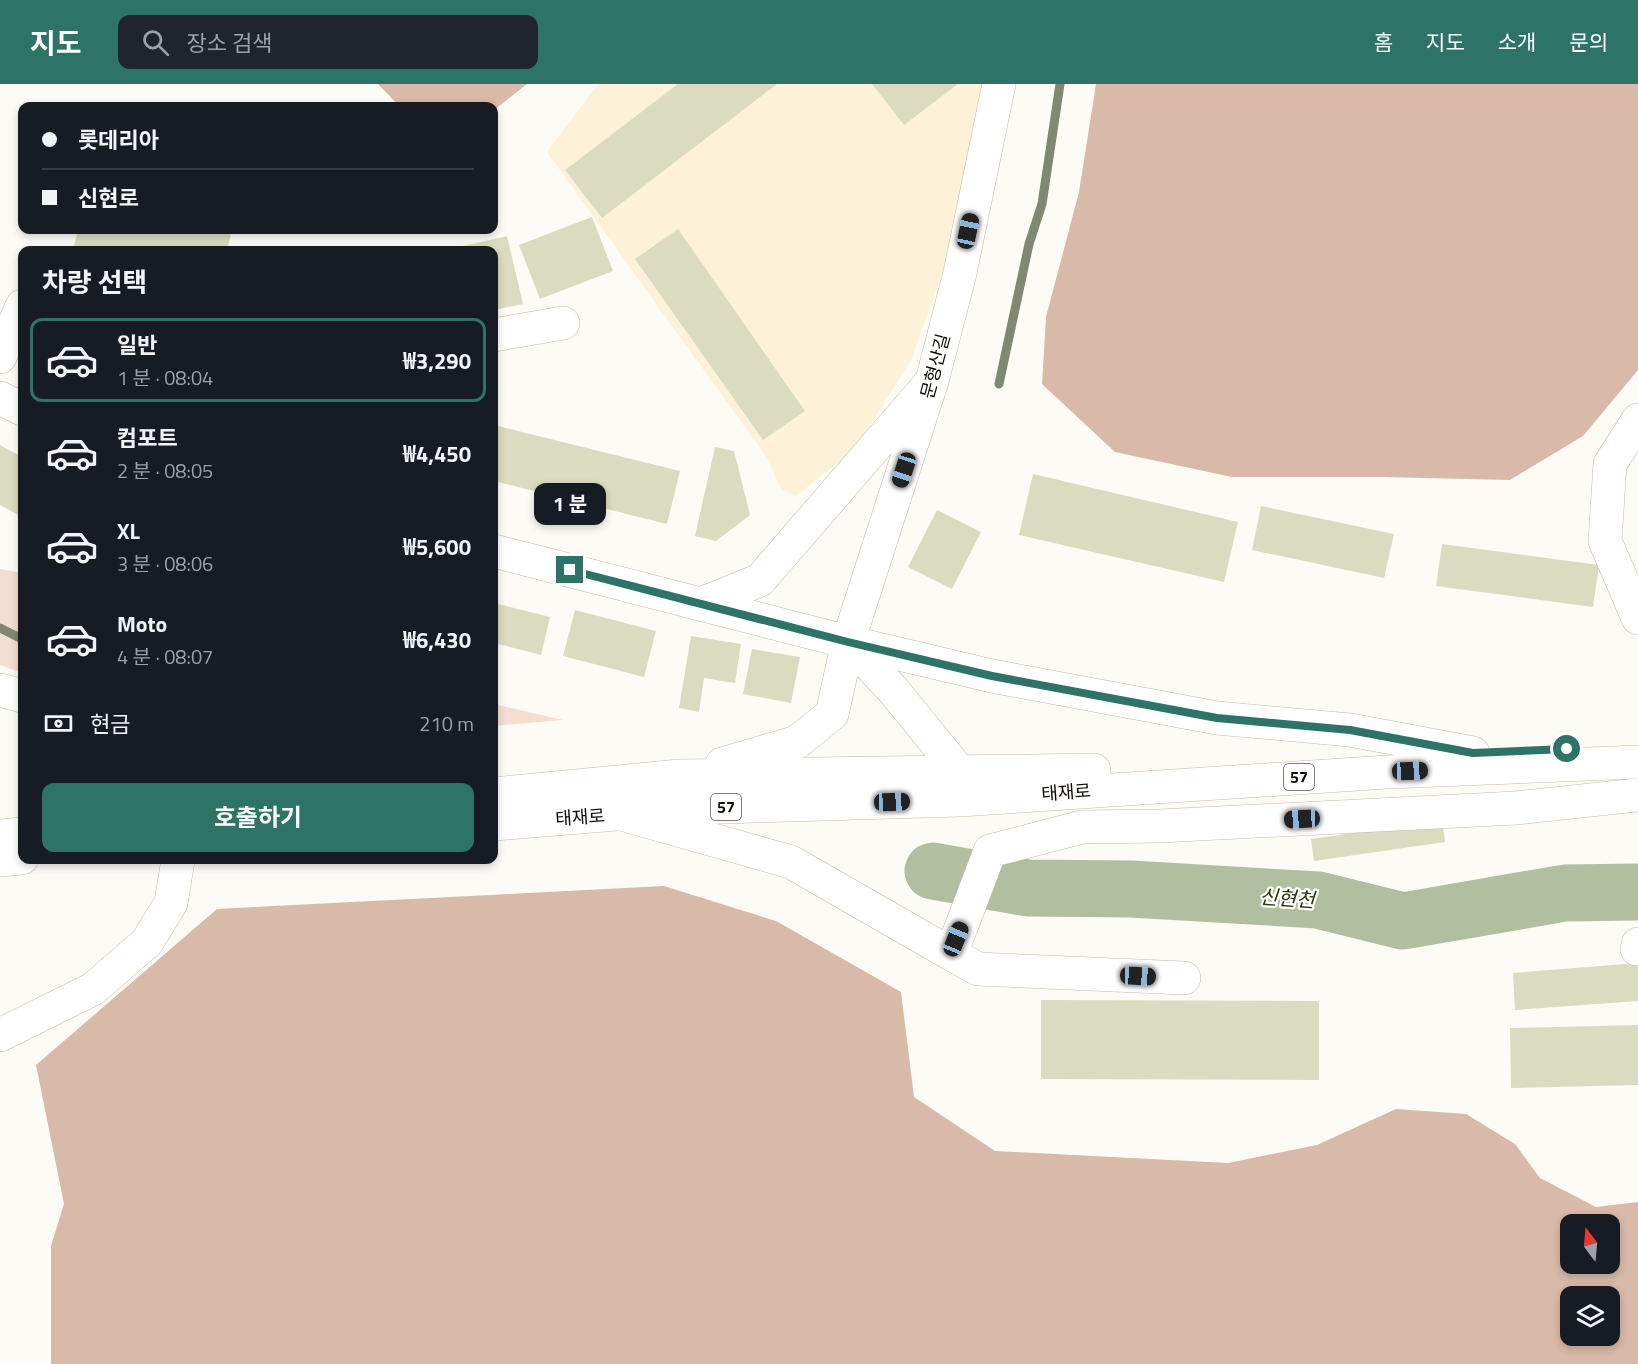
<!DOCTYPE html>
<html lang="ko">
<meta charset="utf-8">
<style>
body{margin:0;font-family:"Titillium Web","Noto Sans KR",sans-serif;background:#20242c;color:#f1f3f6;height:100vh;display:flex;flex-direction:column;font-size:22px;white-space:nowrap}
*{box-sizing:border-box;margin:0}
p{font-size:20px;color:#9ea1a6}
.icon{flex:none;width:33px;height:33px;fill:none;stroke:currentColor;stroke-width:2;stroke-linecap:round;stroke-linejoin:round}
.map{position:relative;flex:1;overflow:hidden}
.panel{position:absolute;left:18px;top:162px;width:480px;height:618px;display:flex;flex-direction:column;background:#171b24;border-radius:12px;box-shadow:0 3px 9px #0003}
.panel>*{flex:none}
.banner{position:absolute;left:18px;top:18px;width:480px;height:132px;border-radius:12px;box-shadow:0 3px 9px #0003;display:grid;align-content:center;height:132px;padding:0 24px;background:#171b24}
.needle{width:39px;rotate:344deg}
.controls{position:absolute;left:1560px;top:1130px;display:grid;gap:12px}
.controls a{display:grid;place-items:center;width:60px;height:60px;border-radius:12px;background:#171b24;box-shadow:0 3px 9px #0003;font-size:30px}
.end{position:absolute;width:27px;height:27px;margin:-14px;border:8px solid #2d7367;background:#fff;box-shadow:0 0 0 3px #fff}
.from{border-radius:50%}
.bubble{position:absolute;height:42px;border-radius:12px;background:#171b24;box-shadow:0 3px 9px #0003;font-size:20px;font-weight:700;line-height:42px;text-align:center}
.car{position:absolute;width:18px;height:36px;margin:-18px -9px;border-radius:8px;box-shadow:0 0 4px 2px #0007;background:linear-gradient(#222 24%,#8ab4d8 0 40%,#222 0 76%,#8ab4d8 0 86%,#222 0)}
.banner b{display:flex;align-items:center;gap:21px;height:57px;font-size:22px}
.banner b+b{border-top:2px solid #363941}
.banner i{width:15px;height:15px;background:#f1f3f6}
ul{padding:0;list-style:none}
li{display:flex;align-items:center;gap:18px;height:84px;margin:0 12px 9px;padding:0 12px;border:3px solid transparent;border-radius:12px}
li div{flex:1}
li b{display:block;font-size:22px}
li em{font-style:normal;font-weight:700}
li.current{border-color:#2d7367}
li>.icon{width:54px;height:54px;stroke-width:1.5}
h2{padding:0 24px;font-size:27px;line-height:72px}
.pay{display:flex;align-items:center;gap:15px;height:66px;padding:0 24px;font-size:22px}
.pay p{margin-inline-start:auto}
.button{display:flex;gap:12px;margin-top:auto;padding:12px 24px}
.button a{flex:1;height:69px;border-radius:12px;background:#2d7367;color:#fff;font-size:24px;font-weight:700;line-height:69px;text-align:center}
header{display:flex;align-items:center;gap:36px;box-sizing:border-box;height:84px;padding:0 30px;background:#2d7367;color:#fff}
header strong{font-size:28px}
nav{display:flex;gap:33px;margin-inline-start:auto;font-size:21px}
.search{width:420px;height:54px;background:#20242c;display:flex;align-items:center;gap:15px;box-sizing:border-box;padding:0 21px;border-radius:12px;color:#9ea1a6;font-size:22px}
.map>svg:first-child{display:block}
.built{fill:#fdf2d7}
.green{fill:#f4ded1}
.forest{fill:#d9b9a7;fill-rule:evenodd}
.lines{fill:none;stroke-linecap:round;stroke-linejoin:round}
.stream{stroke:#818871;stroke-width:9}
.river{stroke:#b2bea0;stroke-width:57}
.building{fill:#dbdbbf}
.minor-casing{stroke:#c5baa1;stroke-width:34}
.major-casing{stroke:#c5baa1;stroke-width:34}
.minor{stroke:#fff;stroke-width:33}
.major{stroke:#fff;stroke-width:33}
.route{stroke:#2d7367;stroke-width:8}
.labels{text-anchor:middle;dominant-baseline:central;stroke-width:4.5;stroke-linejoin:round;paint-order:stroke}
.shield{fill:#fff;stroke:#57544f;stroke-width:1.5}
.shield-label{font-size:16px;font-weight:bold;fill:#0f0b04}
.street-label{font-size:18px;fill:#0f0b04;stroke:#fff}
.water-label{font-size:20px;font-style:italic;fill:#2a3906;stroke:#fff}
</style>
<header>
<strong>지도</strong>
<div class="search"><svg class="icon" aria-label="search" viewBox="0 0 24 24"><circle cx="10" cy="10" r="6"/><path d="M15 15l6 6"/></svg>장소 검색</div>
<nav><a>홈</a><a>지도</a><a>소개</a><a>문의</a></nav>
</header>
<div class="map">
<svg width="1638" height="1280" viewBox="0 0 1638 1280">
<rect width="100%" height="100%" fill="#fdfbf6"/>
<path class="built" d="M 598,0 L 984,0 L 948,174 L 911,276 L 855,365 L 796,412 L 781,405 L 767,374 L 547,68 Z"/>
<path class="green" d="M 0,485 L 22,489 L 22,589 L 0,581 Z
M 494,620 L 563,636 L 494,642 Z"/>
<path class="forest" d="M 378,0 L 527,0 L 494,26 L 494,22 L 408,22 L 398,21 Z
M 1096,0 L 1638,0 L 1638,286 L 1583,352 L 1510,396 L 1382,393 L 1232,393 L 1115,368 L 1042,300 L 1046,233 L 1079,108 Z
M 664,802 L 776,837 L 901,908 L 914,1013 L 995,1067 L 1228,1079 L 1317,1061 L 1396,1025 L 1466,1030 L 1515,1060 L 1540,1094 L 1596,1123 L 1638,1118 L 1638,1280 L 51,1280 L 51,1162 L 64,1120 L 36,981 L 217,825 ZM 1570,1140 L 1610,1140 L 1610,1179 L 1570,1179 ZM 1570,1212 L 1610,1212 L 1610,1251 L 1570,1251 Z"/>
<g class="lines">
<path class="stream" d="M 999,300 L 1029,160 L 1042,120 L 1060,0
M 0,544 L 22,555"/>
<path class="river" d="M 933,787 L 1028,804 L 1131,805 L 1318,816 L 1403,837 L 1565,809 L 1638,808"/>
</g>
<path class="building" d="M 678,0 L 777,0 L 602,134 L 565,86 Z
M 872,0 L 958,0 L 904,41 Z
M 592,133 L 613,187 L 540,215 L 519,161 Z
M 678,145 L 805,327 L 763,356 L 635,175 Z
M 78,146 L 232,146 L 227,166 L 73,166 Z
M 507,152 L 523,220 L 494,226 L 494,166 L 446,166 Z
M 494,341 L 680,387 L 667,440 L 494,397 Z
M 0,361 L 22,373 L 22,433 L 0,421 Z
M 715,363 L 734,367 L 750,431 L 716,457 L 695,452 Z
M 1033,390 L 1238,438 L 1224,498 L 1019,451 Z
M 1261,422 L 1394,450 L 1384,494 L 1252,466 Z
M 937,426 L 981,448 L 952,505 L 908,483 Z
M 1442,460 L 1599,481 L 1593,523 L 1436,502 Z
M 494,519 L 550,533 L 541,571 L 494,559 Z
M 575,526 L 656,547 L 644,593 L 563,572 Z
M 691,552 L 741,560 L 735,599 L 704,594 L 699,628 L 679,624 Z
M 752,565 L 800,573 L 791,619 L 743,610 Z
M 1442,736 L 1445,758 L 1314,777 L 1311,755 Z
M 1638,879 L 1638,917 L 1515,926 L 1513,889 Z
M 1041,916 L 1319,917 L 1319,996 L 1041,995 Z
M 1638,941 L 1638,1001 L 1511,1004 L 1510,944 Z"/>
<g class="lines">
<defs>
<path id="minor" d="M 494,251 L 563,239
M 0,273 L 22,222
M 1638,336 L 1610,380 L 1605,457 L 1638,534
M 848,558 L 932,297 L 960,189 L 999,0
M 0,606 L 22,612
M 625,731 L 791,778 L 951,870
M 1637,865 L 1638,860
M 1184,894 L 978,885 L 951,870 L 990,767 L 1082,743 L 1160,742 L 1516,724 L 1638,711
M 0,951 L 93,905 L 147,858 L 171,819 L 178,776"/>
<path id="major" d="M 0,314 L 22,325
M 494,467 L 848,558 L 992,592 L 1217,634 L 1350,646 L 1473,669
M 701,520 L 760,496 L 932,297
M 848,558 L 893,606 L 959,687 L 960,701
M 722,680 L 797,658 L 832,630 L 848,558
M 494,710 L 679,692 L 1094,686
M 494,740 L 689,724 L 960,716 L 1387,688 L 1638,678
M 0,752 L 22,750
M 0,776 L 22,774"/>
</defs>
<use href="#minor" class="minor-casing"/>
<use href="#major" class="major-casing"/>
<use href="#minor" class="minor"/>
<use href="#major" class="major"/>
</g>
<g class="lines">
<path class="route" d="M 570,486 L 848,558 L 992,592 L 1217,634 L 1350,646 L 1473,669 L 1567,665"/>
</g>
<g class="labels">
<g class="shield">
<rect x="1284" y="680" width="30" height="26" rx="4.5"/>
<rect x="711" y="710" width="30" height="26" rx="4.5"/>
</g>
<g class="shield-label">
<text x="1299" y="693">57</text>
<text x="726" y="723">57</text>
</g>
<g class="street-label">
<text transform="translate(935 282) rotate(-75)">문형산길</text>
<text transform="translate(1066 708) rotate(-4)">태재로</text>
<text transform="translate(580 733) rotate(-4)">태재로</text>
</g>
<g class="water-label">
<text transform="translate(1287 814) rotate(4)">신현천</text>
</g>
</g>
</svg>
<div class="controls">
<a><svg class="needle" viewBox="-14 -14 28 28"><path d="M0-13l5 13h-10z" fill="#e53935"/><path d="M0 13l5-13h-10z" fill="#9ea1a6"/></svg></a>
<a><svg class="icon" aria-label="layers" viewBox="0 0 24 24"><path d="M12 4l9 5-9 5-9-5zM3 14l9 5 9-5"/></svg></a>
</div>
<i class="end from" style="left:1567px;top:665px"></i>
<i class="end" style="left:570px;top:486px"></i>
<div class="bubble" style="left:534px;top:399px;width:72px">1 분</div>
<i class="car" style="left:968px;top:147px;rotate:12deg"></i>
<i class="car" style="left:904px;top:386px;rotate:198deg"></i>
<i class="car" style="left:1410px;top:687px;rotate:88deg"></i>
<i class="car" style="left:892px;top:718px;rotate:88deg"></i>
<i class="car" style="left:1302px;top:735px;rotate:267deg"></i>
<i class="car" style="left:956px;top:855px;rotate:22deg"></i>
<i class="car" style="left:1138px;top:892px;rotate:93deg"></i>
<div class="banner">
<b><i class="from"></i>롯데리아</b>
<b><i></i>신현로</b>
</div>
<section class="panel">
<h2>차량 선택</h2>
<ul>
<li class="current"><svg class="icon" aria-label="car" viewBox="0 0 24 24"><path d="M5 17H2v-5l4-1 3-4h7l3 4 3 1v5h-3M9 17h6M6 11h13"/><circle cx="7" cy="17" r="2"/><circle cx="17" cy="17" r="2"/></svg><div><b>일반</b><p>1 분 · 08:04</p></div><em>₩3,290</em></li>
<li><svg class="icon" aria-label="car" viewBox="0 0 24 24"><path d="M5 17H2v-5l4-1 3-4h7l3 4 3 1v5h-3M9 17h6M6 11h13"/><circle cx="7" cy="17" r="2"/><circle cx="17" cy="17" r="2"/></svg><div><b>컴포트</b><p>2 분 · 08:05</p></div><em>₩4,450</em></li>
<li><svg class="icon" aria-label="car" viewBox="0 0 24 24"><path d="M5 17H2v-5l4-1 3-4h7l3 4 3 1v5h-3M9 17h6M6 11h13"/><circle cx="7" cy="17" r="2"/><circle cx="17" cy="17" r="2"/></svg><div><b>XL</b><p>3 분 · 08:06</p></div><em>₩5,600</em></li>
<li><svg class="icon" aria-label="car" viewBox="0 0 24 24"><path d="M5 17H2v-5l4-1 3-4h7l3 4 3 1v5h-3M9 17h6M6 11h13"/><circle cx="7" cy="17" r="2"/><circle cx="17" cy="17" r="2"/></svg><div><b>Moto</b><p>4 분 · 08:07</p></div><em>₩6,430</em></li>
</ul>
<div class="pay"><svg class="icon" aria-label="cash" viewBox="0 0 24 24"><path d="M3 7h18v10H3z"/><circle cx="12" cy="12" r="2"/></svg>현금<p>210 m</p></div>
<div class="button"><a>호출하기</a></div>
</section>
</div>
